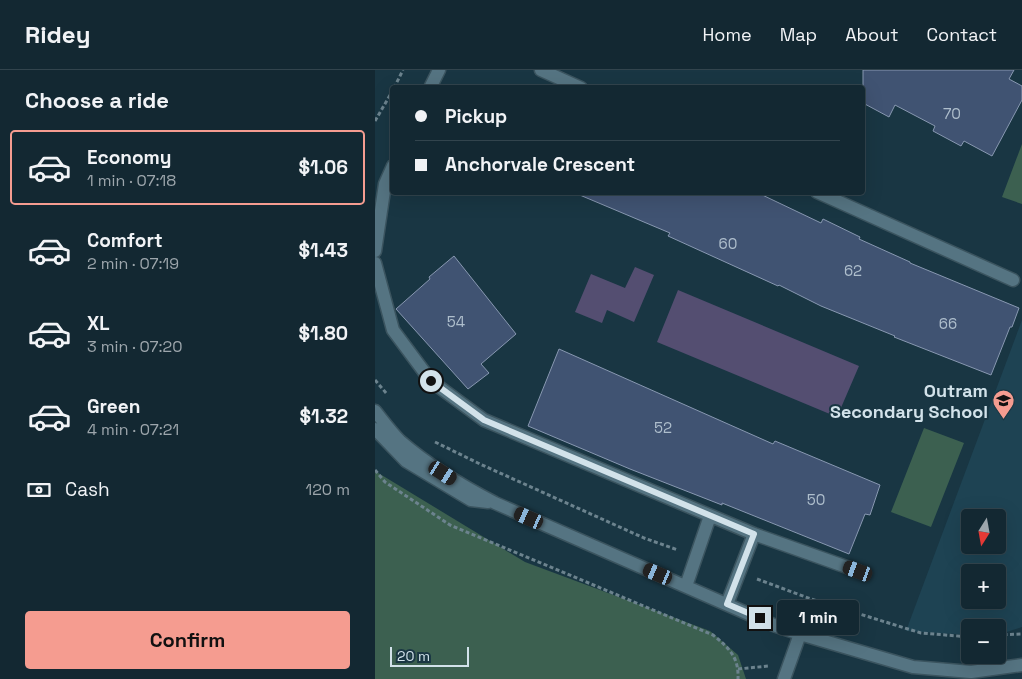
<!DOCTYPE html>
<meta charset="utf-8">
<style>
body{margin:0;font-family:"Space Grotesk",sans-serif;background:#20343e;color:#f1f3f6;height:100vh;display:flex;flex-direction:column;font-size:19px;white-space:nowrap}
*{box-sizing:border-box;margin:0}
p{font-size:16px;color:#9da6ac}
.icon{flex:none;width:28px;height:28px;fill:none;stroke:currentColor;stroke-width:2;stroke-linecap:round;stroke-linejoin:round}
.map{position:relative;flex:1;overflow:hidden}
.panel{display:flex;flex-direction:column;background:#132832;width:375px}
.panel>*{flex:none}
.top-card{position:absolute;left:15px;top:15px;width:475px;height:110px;border-radius:5px;box-shadow:0 5px 20px #0002,0 0 0 1px #32444d;display:grid;align-content:center;height:110px;padding:0 25px;background:#132832}
.needle{width:32px;rotate:191deg}
.buttons{position:absolute;left:586px;top:439px;display:grid;gap:10px}
.buttons a{display:grid;place-items:center;width:45px;height:45px;border-radius:5px;background:#132832;box-shadow:0 5px 20px #0002,0 0 0 1px #32444d;font-size:25px}
.scale{position:absolute;left:15px;bottom:12px;width:79px;box-sizing:border-box;padding-left:5px;border:2px solid #d2e2ea;border-top:0;font-size:14px;line-height:18px;white-space:nowrap;color:#d2e2ea;-webkit-text-stroke:4px #193643;paint-order:stroke}
.end{position:absolute;width:22px;height:22px;margin:-11px;border:6px solid #d2e2ea;background:#111;box-shadow:0 0 0 2px #111}
.from{border-radius:50%}
.bubble{position:absolute;height:35px;border-radius:5px;background:#132832;box-shadow:0 5px 20px #0002,0 0 0 1px #32444d;font-size:16px;font-weight:700;line-height:35px;text-align:center}
.car{position:absolute;width:15px;height:30px;margin:-15px -8px;border-radius:6px;box-shadow:0 0 4px 1px #0007;background:linear-gradient(#222 24%,#8ab4d8 0 40%,#222 0 76%,#8ab4d8 0 86%,#222 0)}
.top-card b{display:flex;align-items:center;gap:18px;height:48px;font-size:19px}
.top-card b+b{border-top:1px solid #32444d}
.top-card i{width:12px;height:12px;background:#f1f3f6}
ul{padding:0;list-style:none}
li{display:flex;align-items:center;gap:15px;height:75px;margin:0 10px 8px;padding:0 15px;border:2px solid transparent;border-radius:5px}
li div{flex:1}
li b{display:block;font-size:19px}
li em{font-style:normal;font-weight:700}
li.active{border-color:#f59c90}
li>.icon{width:45px;height:45px;stroke-width:1.5}
h2{padding:0 25px;font-size:22px;line-height:60px}
.pay{display:flex;align-items:center;gap:12px;height:55px;padding:0 25px;font-size:19px}
.pay p{margin-inline-start:auto}
.cta{display:flex;gap:10px;margin-top:auto;padding:10px 25px}
.cta a{flex:1;height:58px;border-radius:5px;background:#f59c90;color:#111;font-size:20px;font-weight:700;line-height:58px;text-align:center}
header{display:flex;align-items:center;gap:30px;box-sizing:border-box;height:70px;padding:0 25px;background:#132832;border-bottom:1px solid #32444d}
header strong{font-size:24px}
nav{display:flex;gap:28px;margin-inline-start:auto;font-size:18px}
main{display:flex;flex:1;min-height:0}
.map>svg:first-child{display:block}
.built{fill:#1e4353;fill-rule:evenodd}
.green{fill:#3c6050}
.water{fill:#544e71}
.building{fill:#405372;stroke:#8898b1}
.lines{fill:none;stroke-linecap:round;stroke-linejoin:round}
.minor-casing{stroke:#3b545f;stroke-width:15}
.path{stroke:#6c838e;stroke-width:3;stroke-dasharray:4 2.5;stroke-linecap:butt}
.minor{stroke:#557482;stroke-width:12}
.route{stroke:#d2e2ea;stroke-width:6}
.labels{text-anchor:middle;dominant-baseline:central;stroke-width:4;stroke-linejoin:round;paint-order:stroke}
.number-label{font-size:15px;fill:#aebecc}
.poi-label{font-size:18px;font-weight:bold;fill:#d2e2ea;stroke:#193643;text-anchor:end}
</style>
<header>
<strong>Ridey</strong>
<nav><a>Home</a><a>Map</a><a>About</a><a>Contact</a></nav>
</header>
<main>
<section class="panel">
<h2>Choose a ride</h2>
<ul>
<li class="active"><svg class="icon" aria-label="car" viewBox="0 0 24 24"><path d="M5 17H2v-5l4-1 3-4h7l3 4 3 1v5h-3M9 17h6M6 11h13"/><circle cx="7" cy="17" r="2"/><circle cx="17" cy="17" r="2"/></svg><div><b>Economy</b><p>1 min · 07:18</p></div><em>$1.06</em></li>
<li><svg class="icon" aria-label="car" viewBox="0 0 24 24"><path d="M5 17H2v-5l4-1 3-4h7l3 4 3 1v5h-3M9 17h6M6 11h13"/><circle cx="7" cy="17" r="2"/><circle cx="17" cy="17" r="2"/></svg><div><b>Comfort</b><p>2 min · 07:19</p></div><em>$1.43</em></li>
<li><svg class="icon" aria-label="car" viewBox="0 0 24 24"><path d="M5 17H2v-5l4-1 3-4h7l3 4 3 1v5h-3M9 17h6M6 11h13"/><circle cx="7" cy="17" r="2"/><circle cx="17" cy="17" r="2"/></svg><div><b>XL</b><p>3 min · 07:20</p></div><em>$1.80</em></li>
<li><svg class="icon" aria-label="car" viewBox="0 0 24 24"><path d="M5 17H2v-5l4-1 3-4h7l3 4 3 1v5h-3M9 17h6M6 11h13"/><circle cx="7" cy="17" r="2"/><circle cx="17" cy="17" r="2"/></svg><div><b>Green</b><p>4 min · 07:21</p></div><em>$1.32</em></li>
</ul>
<div class="pay"><svg class="icon" aria-label="cash" viewBox="0 0 24 24"><path d="M3 7h18v10H3z"/><circle cx="12" cy="12" r="2"/></svg>Cash<p>120 m</p></div>
<div class="cta"><a>Confirm</a></div>
</section>
<div class="map">
<svg width="647" height="609" viewBox="0 0 647 609">
<rect width="100%" height="100%" fill="#193643"/>
<path class="built" d="M 647,250 L 647,557 L 623,565 L 622,558 L 595,558 L 595,565 L 531,561 ZM 595,448 L 622,448 L 622,475 L 595,475 ZM 595,502 L 622,502 L 622,530 L 595,530 Z"/>
<path class="green" d="M 647,74 L 647,134 L 627,127 Z
M 549,358 L 589,373 L 556,457 L 516,442 Z
M 0,401 L 150,492 L 335,561 L 363,585 L 371,609 L 0,609 Z"/>
<path class="water" d="M 260,197 L 279,205 L 259,252 L 232,240 L 227,253 L 200,242 L 216,204 L 250,218 Z
M 303,220 L 484,296 L 462,347 L 282,272 Z"/>
<path class="building" d="M 488,0 L 639,0 L 634,9 L 647,16 L 647,30 L 617,86 L 589,71 L 586,76 L 558,61 L 560,56 L 520,35 L 514,47 L 488,33 Z
M 381,122 L 446,153 L 448,149 L 485,167 L 484,169 L 535,192 L 535,193 L 644,238 L 637,257 L 635,257 L 616,305 L 519,267 L 520,266 L 446,236 L 404,215 L 403,216 L 293,166 L 295,163 L 200,123 Z
M 79,186 L 141,264 L 106,294 L 114,303 L 93,319 L 21,239 L 55,209 L 54,207 Z
M 184,279 L 398,374 L 400,371 L 505,415 L 495,445 L 490,444 L 474,484 L 347,433 L 347,435 L 255,399 L 153,356 Z"/>
<g class="lines">
<defs>
<path id="minor" d="M 166,0 L 206,18
M 55,18 L 64,0
M 442,122 L 638,210
M 0,181 L 10,114 L 18,96
M 0,193 L 18,260 L 56,311 L 109,350 L 379,464 L 352,534
M 0,341 C 8,351 16,362 25,371 C 54,396 87,416 120,433 L 401,556 L 425,564 L 538,597 L 596,602 L 647,595
M 0,359 L 31,391 L 96,430 L 113,432
M 379,464 L 483,501
M 311,516 L 335,446
M 409,609 L 425,564"/>
</defs>
<use href="#minor" class="minor-casing"/>
<path class="path" d="M 19,18 L 28,0
M 0,51 L 18,20
M 0,310 L 12,324
M 60,372 L 105,394 L 269,468 L 303,480
M 0,400 L 10,412 L 75,455 L 338,565 C 354,578 364,587 363,609
M 382,509 L 436,529 L 546,563 L 595,567
M 622,565 L 647,564
M 363,599 L 394,596"/>
<use href="#minor" class="minor"/>
</g>
<g class="lines">
<path class="route" d="M 56,311 L 109,350 L 379,464 L 352,534 L 385,548"/>
</g>
<defs>
<symbol id="school-pin" viewBox="-11 -11 22 30"><path d="M0 17L-7.5 6A9.5 9.5 0 1 1 7.5 6Z" fill="#f59c90" stroke="#193643"/><path d="M0-5L7-2L0 1L-7-2ZM-4 1L0 2.5L4 1V4Q0 6-4 4Z" fill="#111"/></symbol>
</defs>
<g fill-rule="evenodd">
<use href="#school-pin" x="616" y="318" width="25" height="34"/>
</g>
<g class="labels">
<g class="number-label">
<text x="577" y="43">70</text>
<text x="353" y="173">60</text>
<text x="478" y="200">62</text>
<text x="81" y="251">54</text>
<text x="573" y="253">66</text>
<text x="288" y="357">52</text>
<text x="441" y="429">50</text>
</g>
<g class="poi-label">
<text x="613" y="320">Outram<tspan x="613" dy="21">Secondary School</tspan></text>
</g>
</g>
</svg>
<div class="buttons">
<a><svg class="needle" viewBox="-14 -14 28 28"><path d="M0-13l5 13h-10z" fill="#e53935"/><path d="M0 13l5-13h-10z" fill="#9da6ac"/></svg></a>
<a>+</a>
<a>−</a>
</div>
<div class="scale">20 m</div>
<i class="end from" style="left:56px;top:311px"></i>
<i class="end" style="left:385px;top:548px"></i>
<div class="bubble" style="left:402px;top:530px;width:82px">1 min</div>
<i class="car" style="left:68px;top:403px;rotate:123deg"></i>
<i class="car" style="left:154px;top:448px;rotate:294deg"></i>
<i class="car" style="left:483px;top:501px;rotate:290deg"></i>
<i class="car" style="left:283px;top:504px;rotate:293deg"></i>
<div class="top-card">
<b><i class="from"></i>Pickup</b>
<b><i></i>Anchorvale Crescent</b>
</div>
</div>
</main>
